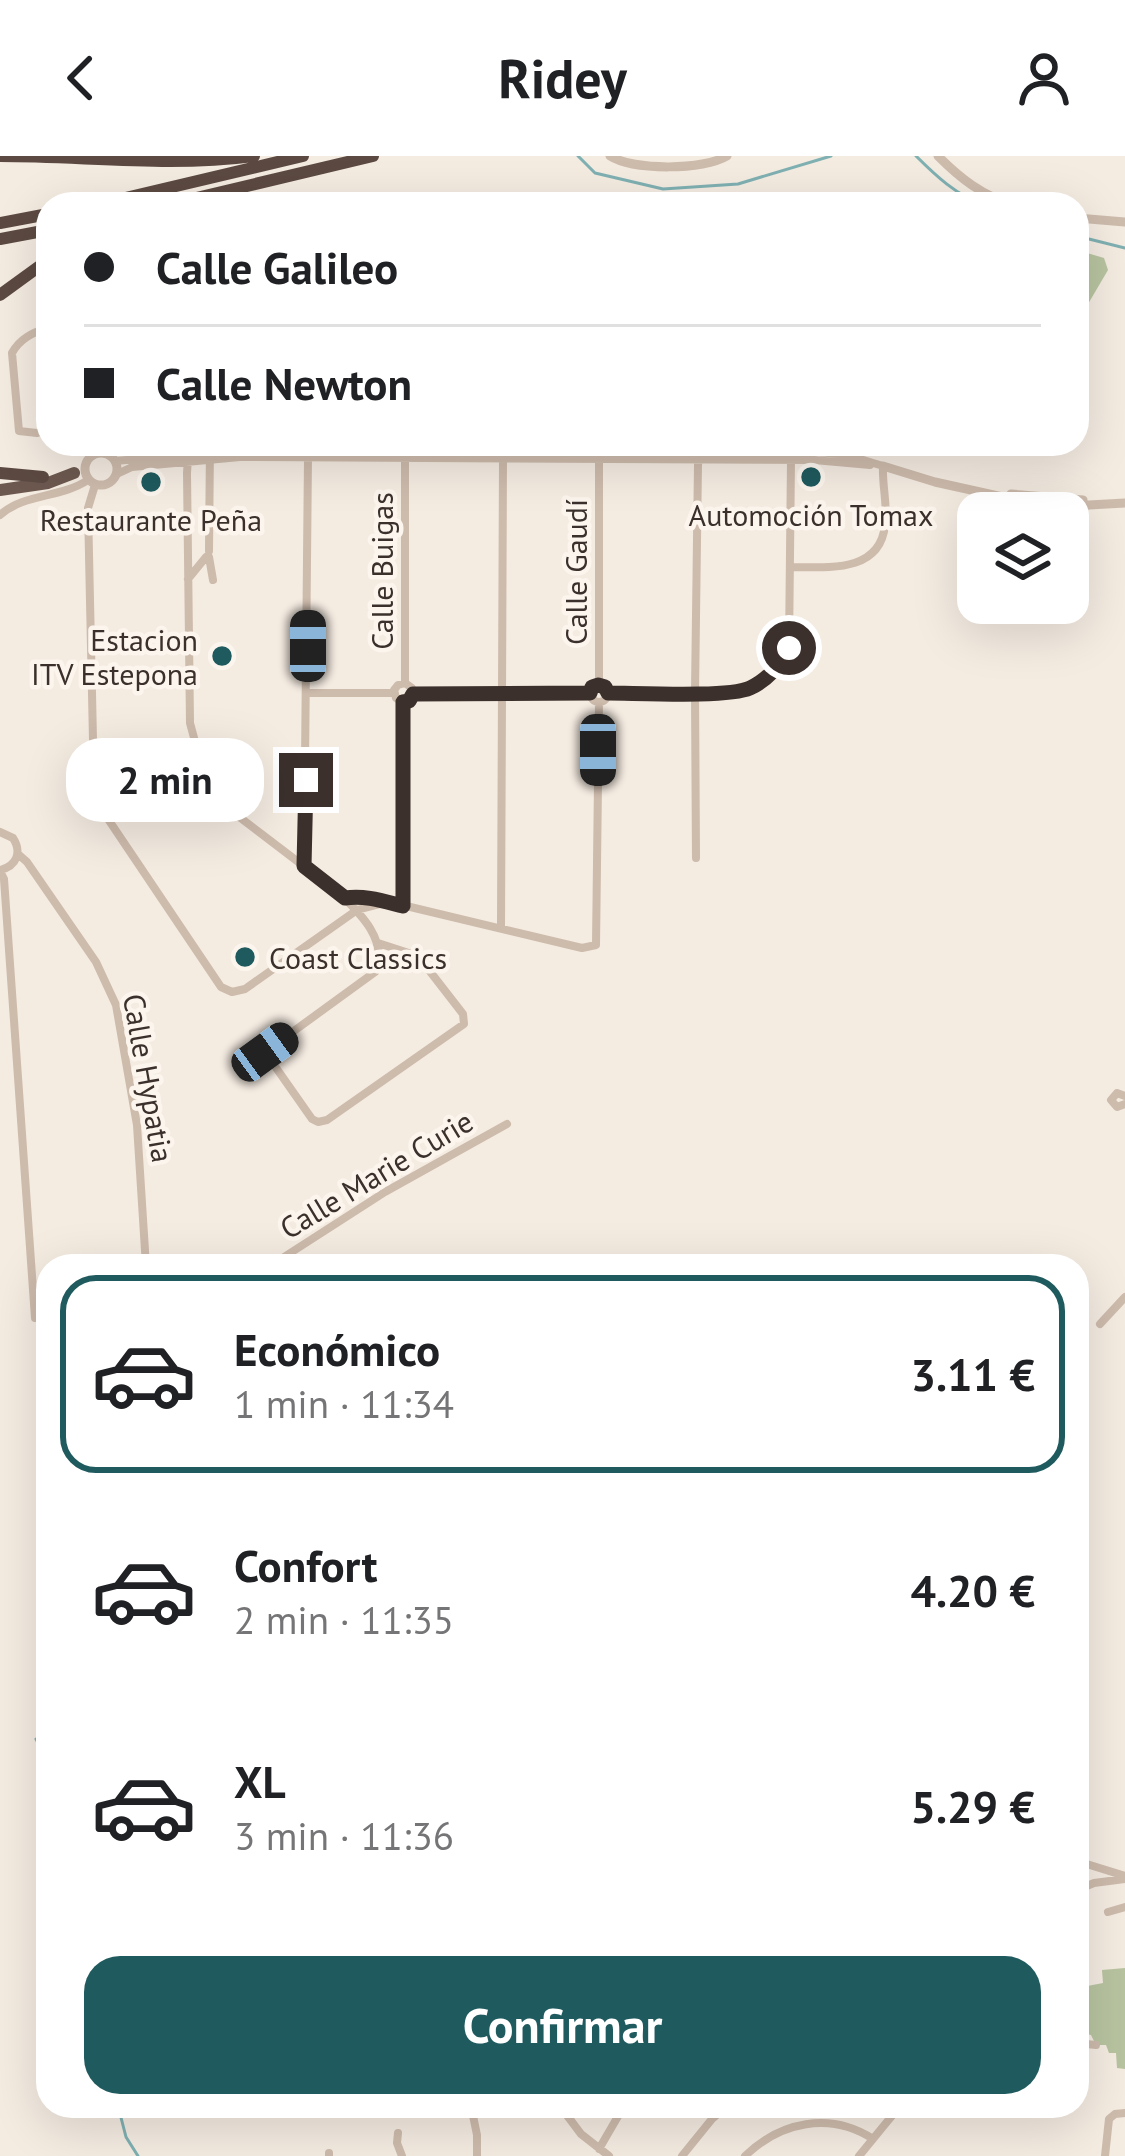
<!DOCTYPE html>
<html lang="es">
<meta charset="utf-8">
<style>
body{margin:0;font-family:"PT Sans",sans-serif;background:#f6f6f6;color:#202124;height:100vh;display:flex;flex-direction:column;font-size:45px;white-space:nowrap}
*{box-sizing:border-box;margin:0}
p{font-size:39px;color:#757577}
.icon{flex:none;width:66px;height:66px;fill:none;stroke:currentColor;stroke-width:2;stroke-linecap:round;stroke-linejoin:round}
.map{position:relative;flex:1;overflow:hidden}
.drawer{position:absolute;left:36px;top:1098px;width:1053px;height:864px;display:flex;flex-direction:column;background:#fff;border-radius:36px;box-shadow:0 12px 48px #0002}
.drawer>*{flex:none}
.hud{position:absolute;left:36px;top:36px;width:1053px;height:264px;border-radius:36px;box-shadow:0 12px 48px #0002;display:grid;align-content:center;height:264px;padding:0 48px;background:#fff}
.buttons{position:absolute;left:957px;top:336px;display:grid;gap:24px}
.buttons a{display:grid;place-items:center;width:132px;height:132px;border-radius:24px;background:#fff;box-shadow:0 12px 48px #0002;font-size:60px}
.end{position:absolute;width:54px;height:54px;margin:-27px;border:15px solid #3b302b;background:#fff;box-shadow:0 0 0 6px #fff}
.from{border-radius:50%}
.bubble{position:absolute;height:84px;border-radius:36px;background:#fff;box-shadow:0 12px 48px #0002;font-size:39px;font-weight:700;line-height:84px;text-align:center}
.car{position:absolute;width:36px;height:72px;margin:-36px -18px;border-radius:15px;box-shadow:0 0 9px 3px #0007;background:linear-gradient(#222 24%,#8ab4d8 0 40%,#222 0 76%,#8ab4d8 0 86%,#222 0)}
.hud b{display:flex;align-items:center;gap:42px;height:114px;font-size:45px}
.hud b+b{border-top:3px solid #e0e0e0}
.hud i{width:30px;height:30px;background:#202124}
ul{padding:21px 0 0;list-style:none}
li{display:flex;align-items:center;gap:36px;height:198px;margin:0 24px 18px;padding:0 24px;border:6px solid transparent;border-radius:36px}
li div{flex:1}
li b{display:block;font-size:45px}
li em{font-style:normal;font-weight:700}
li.active{border-color:#1f5a5e}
li>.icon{width:108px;height:108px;stroke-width:1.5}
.action{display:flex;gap:24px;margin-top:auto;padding:24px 48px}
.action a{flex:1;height:138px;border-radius:36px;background:#1f5a5e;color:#fff;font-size:48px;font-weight:700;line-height:138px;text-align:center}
header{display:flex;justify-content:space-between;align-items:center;height:156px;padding:0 48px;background:#fff;font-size:54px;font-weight:700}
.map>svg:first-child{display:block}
.green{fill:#b8c4a0}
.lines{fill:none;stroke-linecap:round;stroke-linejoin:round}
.stream{stroke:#7fb0b2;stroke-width:3}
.minor{stroke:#cdbbac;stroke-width:8}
.tertiary{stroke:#cdbbac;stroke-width:9}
.trunk{stroke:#6c584f;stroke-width:12}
.motorway{stroke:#5c4a42;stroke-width:12}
.route{stroke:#3b302b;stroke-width:15}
.poi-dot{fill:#1f5a5e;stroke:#fbf5ee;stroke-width:4.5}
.labels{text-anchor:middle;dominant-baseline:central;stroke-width:9;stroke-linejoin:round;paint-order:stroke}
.poi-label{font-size:30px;fill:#3b302b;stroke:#fbf5ee}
.street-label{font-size:30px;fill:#3b302b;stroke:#fbf5ee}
</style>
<header><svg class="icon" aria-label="back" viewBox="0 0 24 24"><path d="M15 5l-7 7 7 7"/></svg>Ridey<svg class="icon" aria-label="person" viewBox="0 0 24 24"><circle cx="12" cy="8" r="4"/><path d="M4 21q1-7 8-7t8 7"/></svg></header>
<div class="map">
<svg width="1125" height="2000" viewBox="0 0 1125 2000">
<rect width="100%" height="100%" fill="#f4ebe1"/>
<path class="green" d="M 1077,94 L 1104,102 L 1108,114 L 1078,165 Z
M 1125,1812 L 1125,1913 L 1117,1912 L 1116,1897 L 1109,1897 L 1106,1889 L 1096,1889 L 1091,1879 L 1077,1876 L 1077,1832 L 1103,1827 L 1102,1814 Z"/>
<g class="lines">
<path class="stream" d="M 578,0 L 595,17 L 663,33 L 738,28 L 831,0
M 916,0 C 935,19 957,40 983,48
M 1077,80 L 1125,92
M 36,1583 L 48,1606
M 118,1950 L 126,1981 L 138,2000"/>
<path class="minor" d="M 37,277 L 19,275 L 12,197 C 20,182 33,177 48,171
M 196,297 L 188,302 L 187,317 L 190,567 L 206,626 L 221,647 L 339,737 C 360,757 389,785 375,816 L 265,896 L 312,963 L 318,966 L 327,964 L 464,868 L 463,858 L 418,800 L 378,787
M 107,298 L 110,288
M 405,302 L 405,527
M 115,305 L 254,293 L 810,295 L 847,299 L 883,310
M 117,318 L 132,311 L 240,301 L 814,304 L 870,309
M 95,329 L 88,352 L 94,630 L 108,663 L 221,831 L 232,836 L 245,833 L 357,754 L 388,746
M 0,359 C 25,337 61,342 88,324
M 209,395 L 210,288
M 209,401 L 213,424
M 790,411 C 826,411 880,418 885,369 C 888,350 882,330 883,310
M 188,423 L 206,401
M590 537a9 9 0 1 1 18 0a9 9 0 1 1-18 0Z
M 599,529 L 599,303
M 308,537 L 394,537
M 607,537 L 740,535 C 761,529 779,512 789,492 L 791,304
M 413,538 L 412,532 L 405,527 L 398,529 L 394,534 L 396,542 L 403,546 L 409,545 L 413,538 L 590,537
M 0,676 L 13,682 C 22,696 17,710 0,714
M 18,698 L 27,706 L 96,806 L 116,849 L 137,969 L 146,1110
M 696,702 L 695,536 L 698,308 L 700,303
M 304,709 L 308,302
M 0,715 L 4,723 L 35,1162
M 345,743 L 356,740 L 377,743 L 582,792 L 596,789 L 599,546
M 403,750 L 403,546
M 501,772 L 503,303
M 1125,940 L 1117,937 L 1111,944 L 1117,951 L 1125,948
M 270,1110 L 385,1036 L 507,968
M 1100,1168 L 1125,1141
M 1077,1705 L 1125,1720
M 1077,1734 L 1094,1727 L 1125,1723
M 1108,1756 L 1125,1751
M 1077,1774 L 1081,1773
M 1077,1887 L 1096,1889
M 471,1950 L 477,1979 L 477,2000
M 560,1950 L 581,1978 L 609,2000
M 398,1977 L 397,1987 L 402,2000
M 599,1993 L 624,1950
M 329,2000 L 329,1997
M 682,2000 L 712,1963 L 727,1950
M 745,2000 C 780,1966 830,1955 873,1983
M 859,2000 L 900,1950
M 1105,2000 L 1109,1963 L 1115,1958 L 1125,1957"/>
<path class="tertiary" d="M 610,0 C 634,15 704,14 727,0
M 938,0 C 959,21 983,41 1013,48
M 1077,62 L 1125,66
M85 313a16 16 0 1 1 32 0a16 16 0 1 1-32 0Z
M 883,310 L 935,326 L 1021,345 L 1071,350 L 1125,347
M 1011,338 L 1083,344"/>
<path class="trunk" d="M 0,334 L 48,327 L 74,317"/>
<path class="motorway" d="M 0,0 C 85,0 169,11 254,0
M 100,48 L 303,0
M 171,48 L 373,0
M 0,67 L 48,58
M 0,83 L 48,74
M 0,139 L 48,104
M 0,317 L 43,321"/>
</g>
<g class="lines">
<path class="route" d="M 306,624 L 304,710 L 345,742 C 365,739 383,745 403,750 L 403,546 L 409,545 L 413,538 L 590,537 L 592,531 L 598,529 L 605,531 L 608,537 C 637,537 728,542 750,532 C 766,525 782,508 789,492"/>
</g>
<g class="poi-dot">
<circle cx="811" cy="321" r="12"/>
<circle cx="151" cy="326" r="12"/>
<circle cx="222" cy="500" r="12"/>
<circle cx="245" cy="801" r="12"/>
</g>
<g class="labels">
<g class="poi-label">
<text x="811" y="358">Automoción Tomax</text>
<text x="151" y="363">Restaurante Peña</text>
<text x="198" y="483" text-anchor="end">Estacion<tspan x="198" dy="34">ITV Estepona</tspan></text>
<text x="269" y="801" text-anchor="start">Coast Classics</text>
</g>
<g class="street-label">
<text transform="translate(381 415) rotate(-90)">Calle Buigas</text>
<text transform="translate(575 416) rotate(-90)">Calle Gaudí</text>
<text transform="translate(149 922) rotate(80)">Calle Hypatia</text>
<text transform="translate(376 1018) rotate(-31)">Calle Marie Curie</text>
</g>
</g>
</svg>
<div class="buttons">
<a><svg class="icon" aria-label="layers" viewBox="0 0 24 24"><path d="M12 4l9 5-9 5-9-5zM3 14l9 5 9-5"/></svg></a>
</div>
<i class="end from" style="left:789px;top:492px"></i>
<i class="end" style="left:306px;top:624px"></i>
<div class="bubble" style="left:66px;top:582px;width:198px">2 min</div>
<i class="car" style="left:308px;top:490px;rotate:0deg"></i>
<i class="car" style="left:598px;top:594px;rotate:180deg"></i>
<i class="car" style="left:265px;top:896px;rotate:54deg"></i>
<div class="hud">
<b><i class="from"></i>Calle Galileo</b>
<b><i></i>Calle Newton</b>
</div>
<section class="drawer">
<ul>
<li class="active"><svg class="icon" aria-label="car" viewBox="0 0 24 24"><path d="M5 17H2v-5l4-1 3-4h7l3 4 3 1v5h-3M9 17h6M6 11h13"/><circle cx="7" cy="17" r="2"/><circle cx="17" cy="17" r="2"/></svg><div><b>Económico</b><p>1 min · 11:34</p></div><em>3.11 €</em></li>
<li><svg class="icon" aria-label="car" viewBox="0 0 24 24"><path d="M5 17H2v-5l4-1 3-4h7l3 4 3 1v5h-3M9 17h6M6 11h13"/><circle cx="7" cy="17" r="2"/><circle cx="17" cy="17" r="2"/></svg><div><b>Confort</b><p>2 min · 11:35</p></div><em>4.20 €</em></li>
<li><svg class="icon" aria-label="car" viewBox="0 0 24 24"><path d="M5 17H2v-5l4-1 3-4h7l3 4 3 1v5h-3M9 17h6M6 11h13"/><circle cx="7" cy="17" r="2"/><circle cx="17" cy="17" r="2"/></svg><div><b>XL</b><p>3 min · 11:36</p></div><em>5.29 €</em></li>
</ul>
<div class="action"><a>Confirmar</a></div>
</section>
</div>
